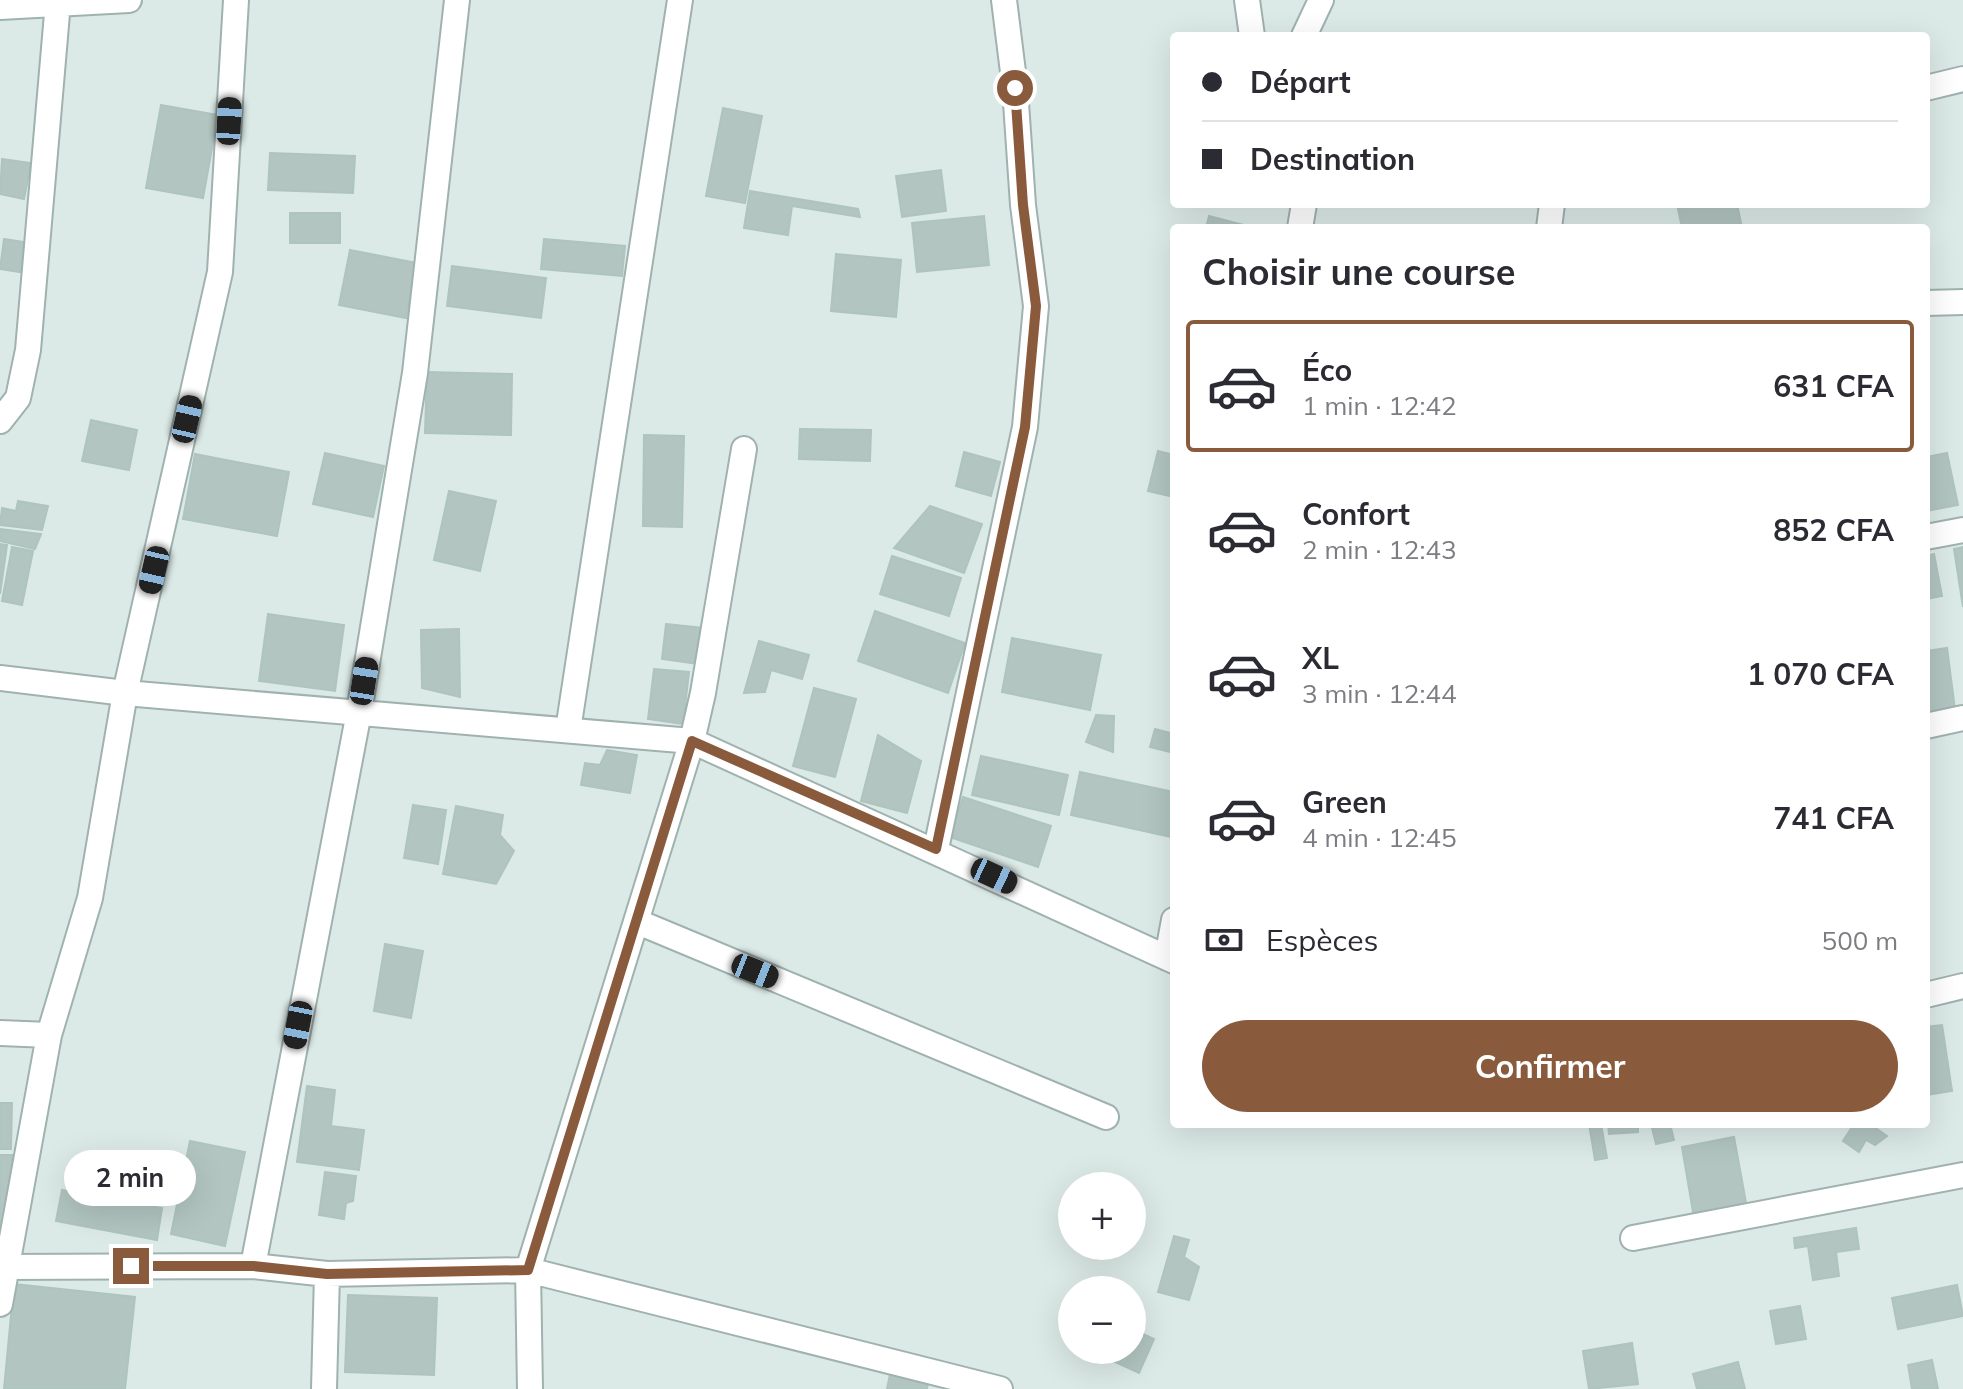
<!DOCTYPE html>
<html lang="fr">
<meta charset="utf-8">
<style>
body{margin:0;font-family:Mulish,sans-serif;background:#f2f2f3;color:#2b2b33;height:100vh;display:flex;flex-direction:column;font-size:30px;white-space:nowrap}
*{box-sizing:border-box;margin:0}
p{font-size:26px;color:#7c7c81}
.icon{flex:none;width:44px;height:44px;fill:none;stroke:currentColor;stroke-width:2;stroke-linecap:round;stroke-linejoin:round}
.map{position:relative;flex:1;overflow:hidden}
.side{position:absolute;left:1170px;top:224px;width:760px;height:904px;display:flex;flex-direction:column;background:#fff;border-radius:8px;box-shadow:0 8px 32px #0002}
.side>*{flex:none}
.hud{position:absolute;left:1170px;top:32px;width:760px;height:176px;border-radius:8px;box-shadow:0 8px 32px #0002;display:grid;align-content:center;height:176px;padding:0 32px;background:#fff}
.controls{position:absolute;left:1058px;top:1172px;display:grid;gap:16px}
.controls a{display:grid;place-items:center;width:88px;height:88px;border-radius:50%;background:#fff;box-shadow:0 8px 32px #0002;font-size:40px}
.end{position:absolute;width:36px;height:36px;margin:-18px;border:10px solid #8a5a3c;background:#fff;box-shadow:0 0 0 4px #fff}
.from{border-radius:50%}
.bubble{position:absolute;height:56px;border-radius:28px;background:#fff;box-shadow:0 8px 32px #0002;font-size:26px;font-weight:700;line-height:56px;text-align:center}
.car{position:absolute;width:24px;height:48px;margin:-24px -12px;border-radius:10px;box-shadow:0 0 6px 2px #0007;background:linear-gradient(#222 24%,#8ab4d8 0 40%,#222 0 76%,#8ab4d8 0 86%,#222 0)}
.hud b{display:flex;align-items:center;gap:28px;height:76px;font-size:30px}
.hud b+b{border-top:2px solid #e1e1e2}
.hud i{width:20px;height:20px;background:#2b2b33}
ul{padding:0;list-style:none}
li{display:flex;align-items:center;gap:24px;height:132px;margin:0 16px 12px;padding:0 16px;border:4px solid transparent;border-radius:8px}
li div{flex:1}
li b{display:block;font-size:30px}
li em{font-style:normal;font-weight:700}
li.current{border-color:#8a5a3c}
li>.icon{width:72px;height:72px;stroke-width:1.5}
h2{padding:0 32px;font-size:36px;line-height:96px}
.pay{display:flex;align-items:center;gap:20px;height:88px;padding:0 32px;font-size:30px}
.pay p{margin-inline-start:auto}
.button{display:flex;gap:16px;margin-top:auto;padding:16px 32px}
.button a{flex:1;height:92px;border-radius:48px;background:#8a5a3c;color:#fff;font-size:32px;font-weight:700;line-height:92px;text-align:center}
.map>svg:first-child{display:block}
.building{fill:#b2c5c0;stroke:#aec4bf;stroke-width:2}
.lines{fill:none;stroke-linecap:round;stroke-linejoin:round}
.minor-casing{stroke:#9fb2af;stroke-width:28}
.minor{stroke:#fff;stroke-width:24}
.route{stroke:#8a5a3c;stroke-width:10}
</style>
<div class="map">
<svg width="1963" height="1389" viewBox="0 0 1963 1389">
<rect width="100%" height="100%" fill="#dceae7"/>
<path class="building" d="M 161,105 L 218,115 L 203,198 L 146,188 Z
M 723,108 L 762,116 L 745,203 L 706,196 Z
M 270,153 L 355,156 L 353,193 L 268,190 Z
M 2,159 L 31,163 L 24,199 L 0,194 Z
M 941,170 L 946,211 L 902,217 L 896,176 Z
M 750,191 L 858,209 L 860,217 L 792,206 L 788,235 L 744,228 Z
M 1677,204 L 1737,204 L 1742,228 L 1682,228 Z
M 290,213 L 340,213 L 340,243 L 290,243 Z
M 984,216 L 989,265 L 917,272 L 912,223 Z
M 1209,216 L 1255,228 L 1206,228 Z
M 4,239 L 24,242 L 20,272 L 0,269 Z
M 544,239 L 625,246 L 622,276 L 541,269 Z
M 350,250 L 417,263 L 406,318 L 339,305 Z
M 836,254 L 901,260 L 896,317 L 831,311 Z
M 452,266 L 546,278 L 541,318 L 447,306 Z
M 427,372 L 512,374 L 511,435 L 425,433 Z
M 91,420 L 137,430 L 129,470 L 82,461 Z
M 800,429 L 871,430 L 870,461 L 799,459 Z
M 644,435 L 684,436 L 682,527 L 643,526 Z
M 1158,451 L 1174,455 L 1174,497 L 1148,491 Z
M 964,452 L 1000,462 L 991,496 L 956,486 Z
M 325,453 L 384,466 L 373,517 L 313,504 Z
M 1947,453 L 1958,505 L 1926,511 L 1926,457 Z
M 195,454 L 289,472 L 277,536 L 183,519 Z
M 449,491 L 496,501 L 480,571 L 434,560 Z
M 18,501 L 48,506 L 42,530 L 0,525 L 2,508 L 16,511 Z
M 930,506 L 982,524 L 964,573 L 894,548 Z
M 0,529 L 41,534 L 35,549 L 0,541 Z
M 0,544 L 7,545 L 0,594 Z
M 12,547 L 33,551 L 22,605 L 2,601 Z
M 1963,547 L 1963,607 L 1954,549 Z
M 1934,554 L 1942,596 L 1926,599 L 1926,556 Z
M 892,556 L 961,578 L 949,616 L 880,594 Z
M 875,611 L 965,643 L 948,693 L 858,661 Z
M 268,614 L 344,625 L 335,691 L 259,681 Z
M 666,624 L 703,628 L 699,664 L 662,659 Z
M 459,629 L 460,697 L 422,688 L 421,630 Z
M 1012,638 L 1101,655 L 1090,710 L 1002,692 Z
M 759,641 L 809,655 L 802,679 L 771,670 L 765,692 L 744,693 Z
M 1947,648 L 1955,709 L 1926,712 L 1926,651 Z
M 654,669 L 689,672 L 683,724 L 648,719 Z
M 814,688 L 856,699 L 835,777 L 793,766 Z
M 1096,715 L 1114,716 L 1113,752 L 1086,742 Z
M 1155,729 L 1174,734 L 1174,753 L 1150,747 Z
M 878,735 L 921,761 L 907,813 L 861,801 Z
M 607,750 L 637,755 L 630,793 L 581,785 L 585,763 L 600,765 Z
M 981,756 L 1068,775 L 1059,815 L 972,795 Z
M 1080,772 L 1174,792 L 1171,837 L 1071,815 Z
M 963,797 L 1051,826 L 1038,867 L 950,837 Z
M 413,805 L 446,810 L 438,864 L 404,858 Z
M 456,806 L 503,815 L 500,835 L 514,851 L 496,884 L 443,874 Z
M 385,944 L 423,951 L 411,1018 L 374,1011 Z
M 1942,1025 L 1952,1091 L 1926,1095 L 1926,1027 Z
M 307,1086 L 335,1090 L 331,1126 L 364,1130 L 359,1170 L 297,1162 Z
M 0,1103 L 12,1103 L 11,1149 L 0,1149 Z
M 1589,1124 L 1601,1124 L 1607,1158 L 1595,1160 Z
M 1608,1124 L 1638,1124 L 1638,1132 L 1609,1134 Z
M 1651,1124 L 1670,1124 L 1674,1140 L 1656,1144 Z
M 1854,1124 L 1870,1124 L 1887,1136 L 1875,1145 L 1866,1140 L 1859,1152 L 1843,1141 Z
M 1734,1137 L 1747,1208 L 1694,1218 L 1682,1147 Z
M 190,1141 L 245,1152 L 225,1246 L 171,1234 Z
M 0,1155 L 13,1155 L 5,1226 L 0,1232 Z
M 325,1172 L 356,1176 L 353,1201 L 346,1203 L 344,1219 L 319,1215 Z
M 62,1190 L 162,1208 L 157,1240 L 56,1221 Z
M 1856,1228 L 1859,1249 L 1836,1252 L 1839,1276 L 1813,1280 L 1808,1246 L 1795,1248 L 1794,1238 Z
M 1174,1236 L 1189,1240 L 1184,1257 L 1199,1267 L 1189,1300 L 1158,1292 Z
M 14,1284 L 135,1297 L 125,1389 L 4,1389 Z
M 1957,1285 L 1963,1316 L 1898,1329 L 1892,1298 Z
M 348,1295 L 437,1298 L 434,1375 L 345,1372 Z
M 1800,1306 L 1806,1339 L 1776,1344 L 1770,1311 Z
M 1132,1329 L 1154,1339 L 1139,1373 L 1102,1356 L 1104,1350 L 1132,1350 Z
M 1632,1343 L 1638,1384 L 1589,1389 L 1583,1351 Z
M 1932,1360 L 1938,1389 L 1912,1389 L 1908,1365 Z
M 1738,1362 L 1745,1389 L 1697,1389 L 1693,1374 Z
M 890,1374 L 928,1382 L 927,1389 L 887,1389 Z"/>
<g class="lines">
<defs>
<path id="minor" d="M 1247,0 L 1252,36
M 0,7 L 129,0
M 1304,36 L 1321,0
M 1926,88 L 1963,79
M 1300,228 L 1304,204
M 1549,228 L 1552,204
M 1926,303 L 1963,302
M 0,421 L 18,398 L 28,350 L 58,2
M 1926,537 L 1963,530
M 0,678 L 125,693 L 692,741 L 1174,961
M 1926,726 L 1963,718
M 568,730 L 680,0
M 936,849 L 1025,427 L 1036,306 L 1023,205 L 1015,88 L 1004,0
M 638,922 L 1106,1117
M 1167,958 L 1174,920
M 1926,995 L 1963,986
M 0,1033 L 49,1035
M 1633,1238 L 1963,1175
M 253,1266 L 359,712 L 415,373 L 457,0
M 0,1267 L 253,1266 L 327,1274 L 528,1270 L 1000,1389
M 0,1304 L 49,1035 L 90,898 L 125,693 L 220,272 L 236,0
M 324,1389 L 327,1274
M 530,1389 L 528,1270 L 692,741 L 703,693 L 744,449"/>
</defs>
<use href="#minor" class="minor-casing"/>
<use href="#minor" class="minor"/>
</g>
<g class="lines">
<path class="route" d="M 131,1266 L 253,1266 L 327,1274 L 528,1270 L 692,741 L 936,849 L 1025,427 L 1036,306 L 1023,205 L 1015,88"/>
</g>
</svg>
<div class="controls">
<a>+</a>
<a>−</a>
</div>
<i class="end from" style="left:1015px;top:88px"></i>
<i class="end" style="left:131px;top:1266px"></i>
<div class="bubble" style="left:64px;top:1150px;width:132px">2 min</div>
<i class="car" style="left:229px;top:121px;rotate:3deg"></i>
<i class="car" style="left:187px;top:419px;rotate:13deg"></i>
<i class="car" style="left:154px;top:570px;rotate:193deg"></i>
<i class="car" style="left:364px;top:681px;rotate:9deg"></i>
<i class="car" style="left:994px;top:876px;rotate:115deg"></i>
<i class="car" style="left:755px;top:971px;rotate:112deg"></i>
<i class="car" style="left:298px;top:1025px;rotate:191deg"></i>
<div class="hud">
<b><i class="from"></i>Départ</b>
<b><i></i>Destination</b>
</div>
<section class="side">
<h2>Choisir une course</h2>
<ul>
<li class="current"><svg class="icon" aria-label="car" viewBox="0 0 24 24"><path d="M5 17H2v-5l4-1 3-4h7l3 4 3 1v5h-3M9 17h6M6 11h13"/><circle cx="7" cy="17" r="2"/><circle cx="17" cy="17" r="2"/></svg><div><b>Éco</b><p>1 min · 12:42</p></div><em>631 CFA</em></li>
<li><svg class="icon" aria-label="car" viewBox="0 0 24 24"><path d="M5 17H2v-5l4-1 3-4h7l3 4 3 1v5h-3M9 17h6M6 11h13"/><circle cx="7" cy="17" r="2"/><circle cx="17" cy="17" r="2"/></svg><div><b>Confort</b><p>2 min · 12:43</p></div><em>852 CFA</em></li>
<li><svg class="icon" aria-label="car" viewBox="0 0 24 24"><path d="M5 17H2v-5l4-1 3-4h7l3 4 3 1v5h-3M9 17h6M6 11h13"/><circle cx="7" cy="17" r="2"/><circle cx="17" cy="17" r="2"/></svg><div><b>XL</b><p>3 min · 12:44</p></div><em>1 070 CFA</em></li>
<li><svg class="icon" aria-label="car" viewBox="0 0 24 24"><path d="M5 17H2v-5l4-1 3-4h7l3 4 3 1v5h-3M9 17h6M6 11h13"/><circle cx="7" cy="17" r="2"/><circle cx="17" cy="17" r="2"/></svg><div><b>Green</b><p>4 min · 12:45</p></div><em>741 CFA</em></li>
</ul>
<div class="pay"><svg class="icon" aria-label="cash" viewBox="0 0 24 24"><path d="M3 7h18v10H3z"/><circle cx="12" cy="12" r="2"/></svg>Espèces<p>500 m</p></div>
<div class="button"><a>Confirmer</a></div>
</section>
</div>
